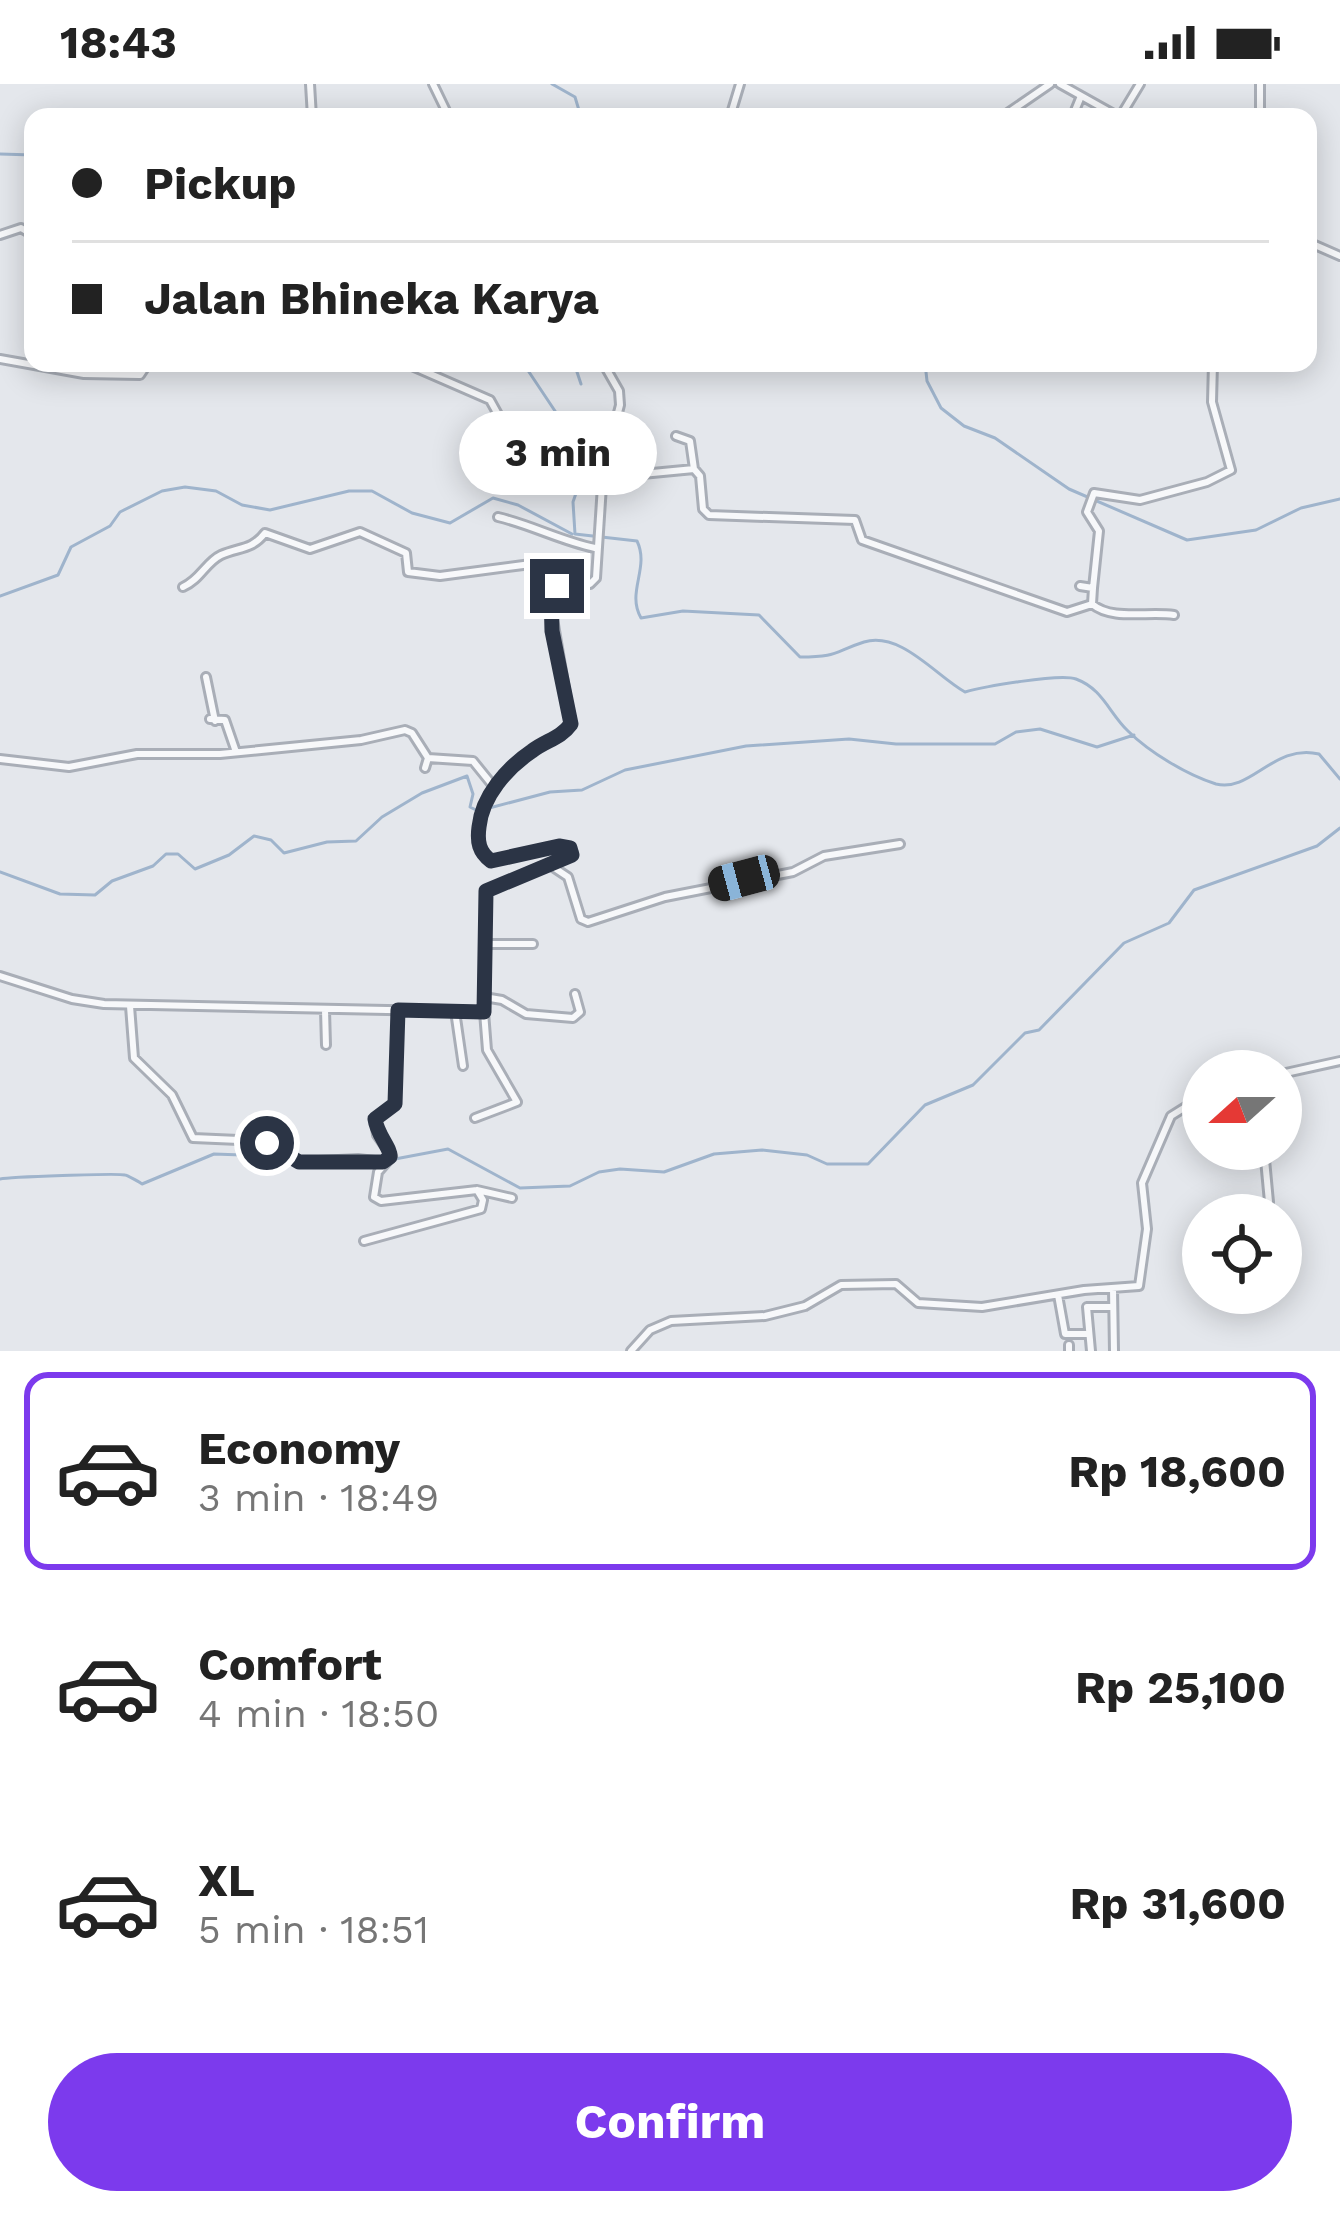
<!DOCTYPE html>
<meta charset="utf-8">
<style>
body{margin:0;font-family:"Work Sans",sans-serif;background:#f6f6f6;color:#222;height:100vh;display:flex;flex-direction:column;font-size:45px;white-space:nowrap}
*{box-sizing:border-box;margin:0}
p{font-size:39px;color:#767676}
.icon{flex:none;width:66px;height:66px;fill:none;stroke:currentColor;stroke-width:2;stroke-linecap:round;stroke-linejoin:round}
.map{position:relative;height:1267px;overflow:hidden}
.sheet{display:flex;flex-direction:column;background:#fff;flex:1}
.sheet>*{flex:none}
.banner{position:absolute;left:24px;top:24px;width:1293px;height:264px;border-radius:24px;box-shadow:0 6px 30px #0003;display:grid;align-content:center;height:264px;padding:0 48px;background:#fff}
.needle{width:78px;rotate:249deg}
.tools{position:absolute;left:1182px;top:966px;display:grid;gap:24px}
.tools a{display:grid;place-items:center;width:120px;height:120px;border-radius:50%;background:#fff;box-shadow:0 6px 30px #0003;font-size:60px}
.end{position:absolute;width:54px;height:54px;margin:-27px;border:15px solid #2b3445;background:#fff;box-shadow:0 0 0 6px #fff}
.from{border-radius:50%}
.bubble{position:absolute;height:84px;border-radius:42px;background:#fff;box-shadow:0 6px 30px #0003;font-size:39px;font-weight:700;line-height:84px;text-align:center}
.car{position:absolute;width:36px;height:72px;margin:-36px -18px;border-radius:15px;box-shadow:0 0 9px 3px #0007;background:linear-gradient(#222 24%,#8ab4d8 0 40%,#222 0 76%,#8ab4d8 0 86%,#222 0)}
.banner b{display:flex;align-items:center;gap:42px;height:114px;font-size:45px}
.banner b+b{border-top:3px solid #e0e0e0}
.banner i{width:30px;height:30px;background:#222}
ul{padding:21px 0 0;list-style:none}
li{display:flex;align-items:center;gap:36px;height:198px;margin:0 24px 18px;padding:0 24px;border:6px solid transparent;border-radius:24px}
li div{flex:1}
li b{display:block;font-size:45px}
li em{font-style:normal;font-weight:700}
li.on{border-color:#7c3aed}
li>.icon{width:108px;height:108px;stroke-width:1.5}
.action{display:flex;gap:24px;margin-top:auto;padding:24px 48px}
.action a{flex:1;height:138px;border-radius:72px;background:#7c3aed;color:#fff;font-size:48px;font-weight:700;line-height:138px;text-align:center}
.status{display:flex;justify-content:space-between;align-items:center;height:84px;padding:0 60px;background:#fff;direction:ltr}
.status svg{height:33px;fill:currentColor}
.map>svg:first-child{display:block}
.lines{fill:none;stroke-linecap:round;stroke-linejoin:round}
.stream{stroke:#9fb4cc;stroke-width:3}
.minor-casing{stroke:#a9aeb7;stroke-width:12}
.minor{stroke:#f7f8fa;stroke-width:6}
.route{stroke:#2b3445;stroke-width:15}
</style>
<div class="status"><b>18:43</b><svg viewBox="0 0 49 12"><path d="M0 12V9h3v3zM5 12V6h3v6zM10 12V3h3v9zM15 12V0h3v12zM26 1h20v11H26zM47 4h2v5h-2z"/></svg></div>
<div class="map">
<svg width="1340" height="1267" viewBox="0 0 1340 1267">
<rect width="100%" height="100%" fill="#e4e7ec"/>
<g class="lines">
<path class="stream" d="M 552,0 L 575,13 L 581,33
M 0,70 L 33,71
M 523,279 L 583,369 L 585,383 L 573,418 L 575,450 L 637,457 C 650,484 626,508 641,534 L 683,527 L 759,531 L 800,573 C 838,573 833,568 864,558 C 901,547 936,592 965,608 C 983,603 1060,589 1076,595 C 1103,605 1109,629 1128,647 C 1149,668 1187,691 1216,700 C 1251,709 1274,659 1319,670 L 1340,695
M 574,279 L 581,300
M 925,279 L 927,297 L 941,324 L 964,342 L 995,354 L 1069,405 L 1187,456 L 1256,446 L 1301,424 L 1340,415
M 0,512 L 58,491 L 71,463 L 110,442 L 120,428 L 162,407 L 185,403 L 216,407 L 242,421 L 270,426 L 349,407 L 372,407 L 412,429 L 450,439 L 493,414 L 518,421 L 572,450
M 0,788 L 60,810 L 95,811 L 112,797 L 153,782 L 166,770 L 178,770 L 195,785 L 229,771 L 254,752 L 271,756 L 284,769 L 327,758 L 356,757 L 382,733 L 422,709 L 467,692 L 473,710 L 470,723 L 478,727 L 550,708 L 582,706 L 625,686 L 746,662 L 849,655 L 896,660 L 995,660 L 1016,648 L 1040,645 L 1097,663 L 1134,651
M 300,1074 L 355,1072
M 395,1075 L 448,1065 L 520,1104 L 570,1102 L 599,1088 L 620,1085 L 664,1088 L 714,1070 L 762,1066 L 807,1071 L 827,1080 L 868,1080 L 925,1021 L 973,1001 L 1025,949 L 1039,946 L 1124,859 L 1169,839 L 1194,806 L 1317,762 L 1340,744
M 0,1095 C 8,1093 117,1089 125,1091 C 127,1091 141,1099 142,1100 L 214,1070 L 268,1072 L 291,1078"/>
<defs>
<path id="minor" d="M 310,0 L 312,33
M 433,0 L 449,33
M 1060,0 L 1119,33
M 1074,29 L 1081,12
M 730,33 L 740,0
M 1002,33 L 1050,0
M 1120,33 L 1140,0
M 1252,33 L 1260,31 L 1260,0
M 0,151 L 21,144 L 33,151
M 1308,158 L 1340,172
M 0,275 L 84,290 L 140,291 L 148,279
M 405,279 L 490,316 L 505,343 L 552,362 L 608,362
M 676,352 L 690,357 L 694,385
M 642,390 L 694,385 L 700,392 L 703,425 L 709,431 L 855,436 L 862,456 L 1067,528 L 1092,520 C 1112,537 1148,527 1174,531
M 498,433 C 532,441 561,457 595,464
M 1080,502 L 1093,504 L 1092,520
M 183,503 C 200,496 206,478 221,471 C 239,463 252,466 265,449 L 310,465 L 360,448 L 406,469 L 408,488 L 440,492 L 531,480 L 548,494 L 553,504
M 1093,504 L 1099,447 L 1087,428 L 1094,409 L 1140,416 L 1207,398 L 1231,386 L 1212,318 L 1213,279
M 206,593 L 215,637
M 210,635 L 225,636 L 236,668
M 428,674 L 473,677 L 494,703
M 0,675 L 69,683 L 137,670 L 220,670 L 361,656 L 405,646 L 412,649 L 428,674 L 425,684
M 550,781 L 568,793 L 581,835 L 588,838 L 665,813 L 793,788 L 824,772 L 900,760
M 484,860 L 533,860
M 0,892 L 72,915 L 104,920 L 484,928 L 486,807 L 573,769 L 559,762 L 491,777 L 481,767 C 470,725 500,691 531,668 C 545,657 560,655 571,640 L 550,517 L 553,504 L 590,500 L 596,494 L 603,386 L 620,321 L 619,307 L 603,279
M 484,913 L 502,916 L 526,930 L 573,934 L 580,928 L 575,910
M 130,922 L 134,974 L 172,1011 L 193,1054 L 262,1057 L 299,1078 L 358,1075 L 383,1078
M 325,926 L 326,961
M 398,926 L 395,1020 L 375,1035 L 377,1051 L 392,1072 L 378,1088 L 374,1113 L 381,1117 L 477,1106 L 512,1114
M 455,927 L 463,982
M 1251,987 L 1262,987
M 1281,990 L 1340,977
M 475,1034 L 517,1018 L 487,966 L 484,928
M 1264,1065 L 1269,1118
M 364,1157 L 481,1125 L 483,1116 L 477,1106
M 1113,1205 L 1114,1267
M 1058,1211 L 1065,1250 L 1087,1250
M 1069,1261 L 1069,1267
M 631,1267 L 650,1246 L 671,1237 L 765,1232 L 805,1222 L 841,1201 L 896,1200 L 918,1219 L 982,1223 L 1084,1206 L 1139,1202 L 1147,1145 L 1142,1099 L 1171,1032 L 1203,1012
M 1091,1267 L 1087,1223 L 1113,1223"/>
</defs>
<use href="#minor" class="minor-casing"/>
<use href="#minor" class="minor"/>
</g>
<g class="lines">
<path class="route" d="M 267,1059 L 299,1078 L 383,1078 L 390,1073 C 391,1064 377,1051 375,1035 L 395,1020 L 398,926 L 484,928 L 486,807 L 572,771 L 570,764 L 559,762 L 491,777 C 479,768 477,758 479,743 C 482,712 507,684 532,667 C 546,656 560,655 571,640 L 552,547 L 551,509 L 557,502"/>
</g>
</svg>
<div class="tools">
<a><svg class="needle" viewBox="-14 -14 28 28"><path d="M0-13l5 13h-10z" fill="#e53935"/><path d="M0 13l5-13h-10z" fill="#767676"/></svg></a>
<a><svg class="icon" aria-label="locate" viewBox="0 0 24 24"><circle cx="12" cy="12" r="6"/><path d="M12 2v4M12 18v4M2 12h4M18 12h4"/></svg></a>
</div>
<i class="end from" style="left:267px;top:1059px"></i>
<i class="end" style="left:557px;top:502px"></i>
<div class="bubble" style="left:459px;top:327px;width:198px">3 min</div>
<i class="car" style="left:744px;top:794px;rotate:255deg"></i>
<div class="banner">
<b><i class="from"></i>Pickup</b>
<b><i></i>Jalan Bhineka Karya</b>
</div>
</div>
<section class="sheet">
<ul>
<li class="on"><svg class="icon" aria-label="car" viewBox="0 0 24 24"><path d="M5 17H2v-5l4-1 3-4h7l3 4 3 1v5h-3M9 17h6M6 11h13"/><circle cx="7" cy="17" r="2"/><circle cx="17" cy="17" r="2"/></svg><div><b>Economy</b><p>3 min · 18:49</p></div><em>Rp 18,600</em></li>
<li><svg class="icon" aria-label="car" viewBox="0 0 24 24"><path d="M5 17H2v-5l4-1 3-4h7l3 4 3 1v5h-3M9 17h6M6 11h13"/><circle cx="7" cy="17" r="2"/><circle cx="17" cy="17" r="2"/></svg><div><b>Comfort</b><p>4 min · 18:50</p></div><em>Rp 25,100</em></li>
<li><svg class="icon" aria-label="car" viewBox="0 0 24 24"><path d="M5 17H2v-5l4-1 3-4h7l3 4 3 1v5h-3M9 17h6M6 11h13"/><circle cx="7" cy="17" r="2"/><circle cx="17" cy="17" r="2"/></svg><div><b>XL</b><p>5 min · 18:51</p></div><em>Rp 31,600</em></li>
</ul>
<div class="action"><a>Confirm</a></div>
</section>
